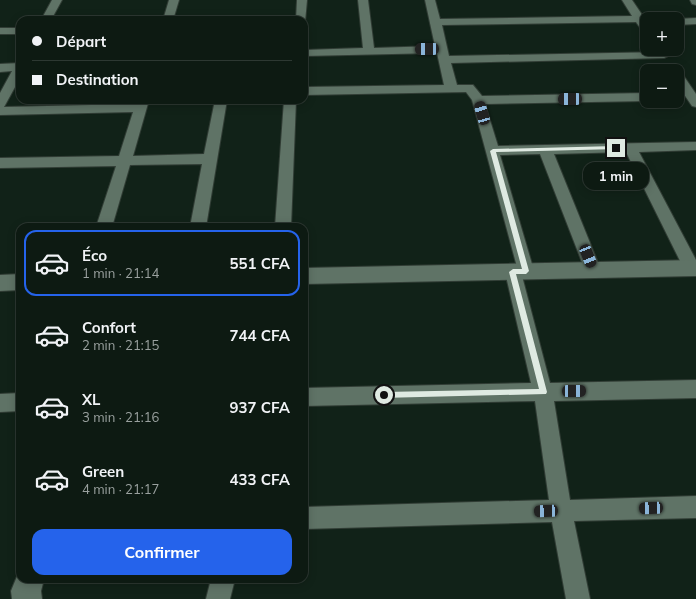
<!DOCTYPE html>
<html lang="fr">
<meta charset="utf-8">
<style>
body{margin:0;font-family:Mulish,sans-serif;background:#1b2720;color:#f1f3f6;height:100vh;display:flex;flex-direction:column;font-size:15px;white-space:nowrap}
*{box-sizing:border-box;margin:0}
p{font-size:13px;color:#9aa19f}
.icon{flex:none;width:22px;height:22px;fill:none;stroke:currentColor;stroke-width:2;stroke-linecap:round;stroke-linejoin:round}
.map{position:relative;flex:1;overflow:hidden}
.sheet{position:absolute;left:16px;top:223px;width:292px;height:360px;display:flex;flex-direction:column;background:#0d1a12;border-radius:12px;box-shadow:0 2px 10px #0003,0 0 0 1px #2d3832}
.sheet>*{flex:none}
.guide{position:absolute;left:16px;top:16px;width:292px;height:88px;border-radius:12px;box-shadow:0 2px 10px #0003,0 0 0 1px #2d3832;display:grid;align-content:center;height:88px;padding:0 16px;background:#0d1a12}
.buttons{position:absolute;left:640px;top:12px;display:grid;gap:8px}
.buttons a{display:grid;place-items:center;width:44px;height:44px;border-radius:8px;background:#0d1a12;box-shadow:0 2px 10px #0003,0 0 0 1px #2d3832;font-size:20px}
.end{position:absolute;width:18px;height:18px;margin:-9px;border:5px solid #dfeae2;background:#111;box-shadow:0 0 0 2px #111}
.from{border-radius:50%}
.bubble{position:absolute;height:28px;border-radius:12px;background:#0d1a12;box-shadow:0 2px 10px #0003,0 0 0 1px #2d3832;font-size:13px;font-weight:700;line-height:28px;text-align:center}
.car{position:absolute;width:12px;height:24px;margin:-12px -6px;border-radius:5px;box-shadow:0 0 3px 1px #0007;background:linear-gradient(#222 24%,#8ab4d8 0 40%,#222 0 76%,#8ab4d8 0 86%,#222 0)}
.guide b{display:flex;align-items:center;gap:14px;height:38px;font-size:15px}
.guide b+b{border-top:1px solid #2d3832}
.guide i{width:10px;height:10px;background:#f1f3f6}
ul{padding:7px 0 0;list-style:none}
li{display:flex;align-items:center;gap:12px;height:66px;margin:0 8px 6px;padding:0 8px;border:2px solid transparent;border-radius:12px}
li div{flex:1}
li b{display:block;font-size:15px}
li em{font-style:normal;font-weight:700}
li.selected{border-color:#2563eb}
li>.icon{width:36px;height:36px;stroke-width:1.5}
.primary-button{display:flex;gap:8px;margin-top:auto;padding:8px 16px}
.primary-button a{flex:1;height:46px;border-radius:12px;background:#2563eb;color:#fff;font-size:16px;font-weight:700;line-height:46px;text-align:center}
.map>svg:first-child{display:block}
.lines{fill:none;stroke-linecap:round;stroke-linejoin:round}
.minor-casing{stroke:#313d35;stroke-width:2}
.tertiary-casing{stroke:#313d35;stroke-width:2}
.minor{fill:#5f7366;fill-rule:evenodd}
.tertiary{fill:#5f7366;fill-rule:evenodd}
.route{fill:#dfeae2}
</style>
<div class="map">
<svg width="696" height="599" viewBox="0 0 696 599">
<rect width="100%" height="100%" fill="#112218"/>
<g class="lines">
<defs>
<path id="minor" d="M 52,0 L 62,0 L 51,20 L 41,20 Z
M 169,0 L 179,0 L 173,20 L 163,20 Z
M 297,0 L 307,0 L 305,22 L 304,20 L 296,20 Z
M 358,0 L 368,0 L 374,48 L 435,46 L 425,0 L 435,0 L 440,19 L 632,16 L 622,0 L 632,0 L 647,22 L 647,33 L 643,32 L 636,22 L 442,25 L 449,56 L 664,52 L 670,55 L 664,58 L 451,63 L 457,85 L 473,85 L 482,96 L 647,93 L 647,101 L 485,104 L 498,146 L 696,142 L 696,150 L 639,152 L 696,260 L 696,273 L 692,274 L 686,273 L 626,152 L 554,154 L 601,270 L 599,275 L 593,277 L 587,275 L 585,270 L 540,154 L 500,155 L 534,271 L 532,276 L 526,278 L 522,276 L 550,383 L 696,380 L 696,398 L 554,401 L 570,500 L 696,496 L 696,518 L 574,521 L 590,599 L 566,599 L 552,522 L 304,529 L 304,507 L 549,500 L 535,401 L 304,406 L 304,388 L 531,383 L 505,272 L 507,267 L 513,265 L 517,267 L 472,100 L 466,92 L 304,95 L 304,87 L 444,85 L 437,53 L 304,56 L 304,50 L 363,48 Z
M 690,0 L 696,0 L 696,5 L 692,4 Z
M 696,18 L 696,24 L 677,25 L 676,19 Z
M 0,28 L 20,28 L 20,34 L 0,34 Z
M 20,63 L 20,78 L 4,107 L 135,104 L 137,100 L 149,100 L 133,156 L 204,154 L 215,100 L 227,100 L 206,227 L 190,227 L 202,164 L 130,165 L 112,227 L 96,227 L 116,166 L 0,168 L 0,158 L 119,156 L 133,112 L 0,115 L 0,93 L 12,71 L 0,72 L 0,64 Z
M 677,71 L 681,72 L 696,94 L 696,107 L 692,106 L 677,84 Z
M 284,100 L 296,100 L 291,227 L 275,227 Z
M 20,393 L 20,411 L 0,412 L 0,394 Z
M 211,579 L 235,579 L 230,599 L 206,599 Z"/>
<path id="tertiary" d="M 696,260 L 696,276 L 304,284 L 304,268 Z
M 20,274 L 20,290 L 0,291 L 0,275 Z
M 20,569 L 20,579 L 44,579 L 41,591 L 42,599 L 12,599 L 11,591 Z"/>
</defs>
<use href="#minor" class="minor-casing"/>
<use href="#tertiary" class="tertiary-casing"/>
<use href="#minor" class="minor"/>
<use href="#tertiary" class="tertiary"/>
</g>
<path class="route" d="M 616,146 L 618,149 L 496,152 L 529,271 L 526,274 L 516,274 L 547,392 L 546,394 L 381,398 L 381,393 L 384,392 L 539,389 L 509,272 L 513,269 L 522,269 L 490,151 L 493,149 Z"/>
</svg>
<div class="buttons">
<a>+</a>
<a>−</a>
</div>
<i class="end from" style="left:384px;top:395px"></i>
<i class="end" style="left:616px;top:148px"></i>
<div class="bubble" style="left:583px;top:162px;width:66px">1 min</div>
<i class="car" style="left:427px;top:49px;rotate:269deg"></i>
<i class="car" style="left:570px;top:99px;rotate:269deg"></i>
<i class="car" style="left:482px;top:113px;rotate:344deg"></i>
<i class="car" style="left:588px;top:256px;rotate:158deg"></i>
<i class="car" style="left:574px;top:391px;rotate:89deg"></i>
<i class="car" style="left:651px;top:508px;rotate:268deg"></i>
<i class="car" style="left:546px;top:511px;rotate:268deg"></i>
<div class="guide">
<b><i class="from"></i>Départ</b>
<b><i></i>Destination</b>
</div>
<section class="sheet">
<ul>
<li class="selected"><svg class="icon" aria-label="car" viewBox="0 0 24 24"><path d="M5 17H2v-5l4-1 3-4h7l3 4 3 1v5h-3M9 17h6M6 11h13"/><circle cx="7" cy="17" r="2"/><circle cx="17" cy="17" r="2"/></svg><div><b>Éco</b><p>1 min · 21:14</p></div><em>551 CFA</em></li>
<li><svg class="icon" aria-label="car" viewBox="0 0 24 24"><path d="M5 17H2v-5l4-1 3-4h7l3 4 3 1v5h-3M9 17h6M6 11h13"/><circle cx="7" cy="17" r="2"/><circle cx="17" cy="17" r="2"/></svg><div><b>Confort</b><p>2 min · 21:15</p></div><em>744 CFA</em></li>
<li><svg class="icon" aria-label="car" viewBox="0 0 24 24"><path d="M5 17H2v-5l4-1 3-4h7l3 4 3 1v5h-3M9 17h6M6 11h13"/><circle cx="7" cy="17" r="2"/><circle cx="17" cy="17" r="2"/></svg><div><b>XL</b><p>3 min · 21:16</p></div><em>937 CFA</em></li>
<li><svg class="icon" aria-label="car" viewBox="0 0 24 24"><path d="M5 17H2v-5l4-1 3-4h7l3 4 3 1v5h-3M9 17h6M6 11h13"/><circle cx="7" cy="17" r="2"/><circle cx="17" cy="17" r="2"/></svg><div><b>Green</b><p>4 min · 21:17</p></div><em>433 CFA</em></li>
</ul>
<div class="primary-button"><a>Confirmer</a></div>
</section>
</div>
